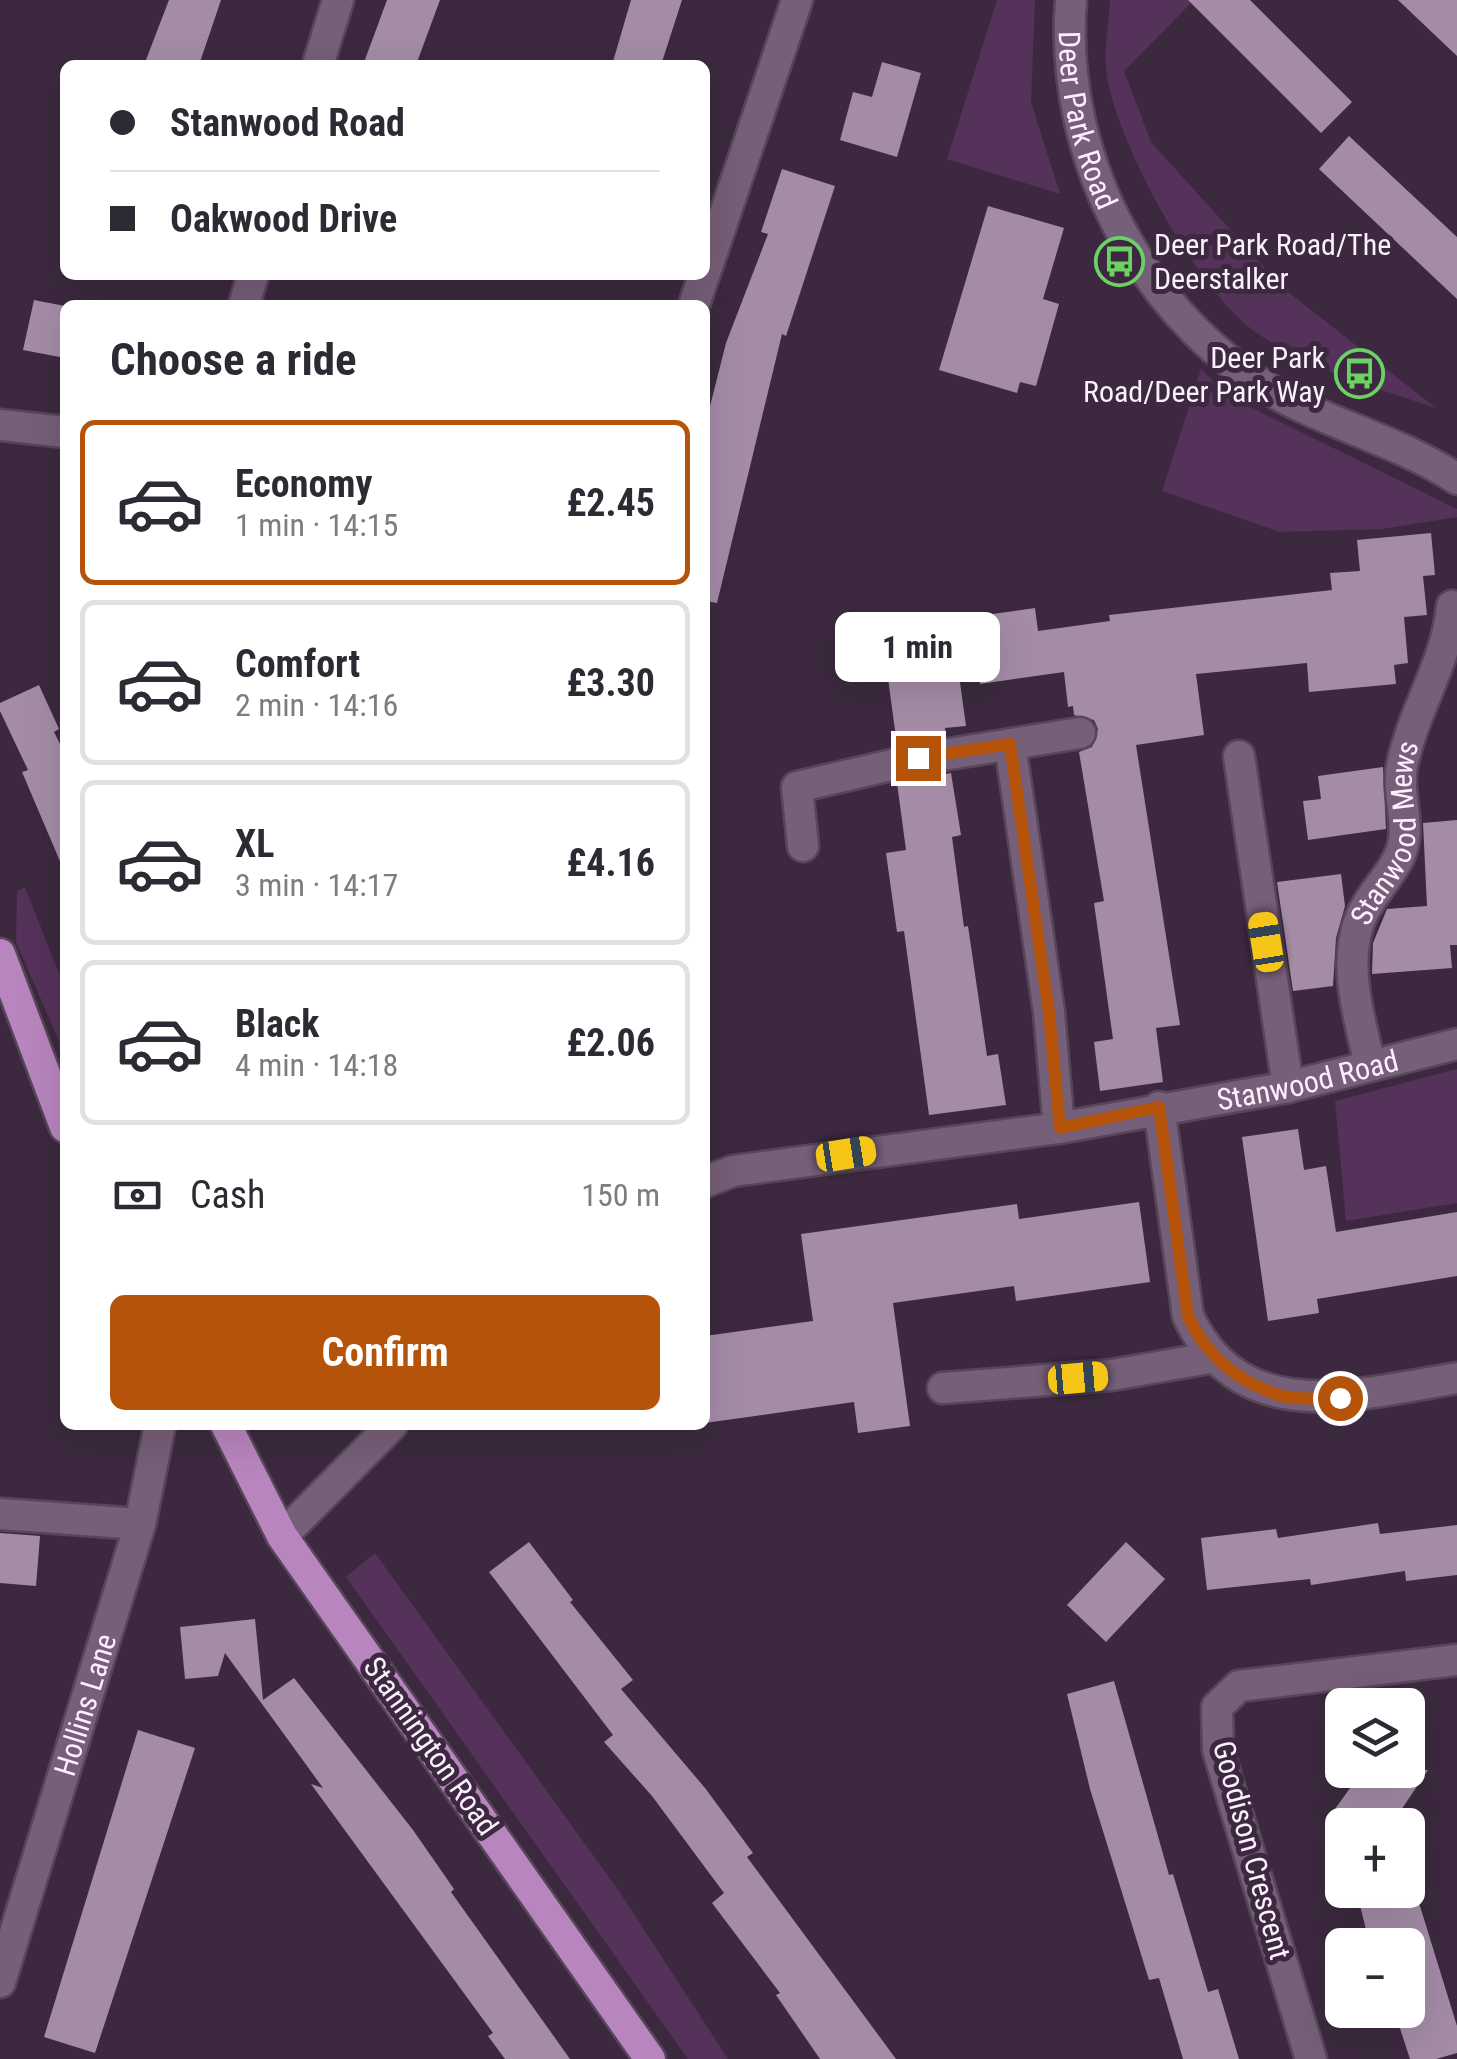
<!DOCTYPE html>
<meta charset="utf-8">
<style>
body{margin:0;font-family:"Roboto Condensed",sans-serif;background:#f7f7f7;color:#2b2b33;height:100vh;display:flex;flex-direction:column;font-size:38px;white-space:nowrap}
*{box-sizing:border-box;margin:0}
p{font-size:32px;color:#7c7c81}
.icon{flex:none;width:55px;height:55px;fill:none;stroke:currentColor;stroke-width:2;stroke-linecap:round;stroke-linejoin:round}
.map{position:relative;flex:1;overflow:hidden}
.sheet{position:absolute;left:60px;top:300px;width:650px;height:1130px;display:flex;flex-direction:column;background:#fff;border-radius:15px;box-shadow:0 10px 40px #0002}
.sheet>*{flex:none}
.hud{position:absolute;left:60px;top:60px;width:650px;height:220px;border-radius:15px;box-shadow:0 10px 40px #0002;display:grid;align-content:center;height:220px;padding:0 50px;background:#fff}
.tools{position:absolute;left:1325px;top:1688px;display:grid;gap:20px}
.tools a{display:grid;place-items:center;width:100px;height:100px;border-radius:15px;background:#fff;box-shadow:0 10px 40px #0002;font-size:50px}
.end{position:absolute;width:45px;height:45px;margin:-22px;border:12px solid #b45309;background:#fff;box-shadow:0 0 0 5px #fff}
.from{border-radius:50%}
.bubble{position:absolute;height:70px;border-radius:15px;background:#fff;box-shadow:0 10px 40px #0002;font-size:32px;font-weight:700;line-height:70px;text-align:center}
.car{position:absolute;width:30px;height:60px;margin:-30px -15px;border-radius:12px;box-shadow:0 0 8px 2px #0007;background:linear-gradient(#f5c518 24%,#345 0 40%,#f5c518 0 76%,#345 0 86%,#f5c518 0)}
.hud b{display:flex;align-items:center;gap:35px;height:95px;font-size:38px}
.hud b+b{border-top:2px solid #e1e1e2}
.hud i{width:25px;height:25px;background:#2b2b33}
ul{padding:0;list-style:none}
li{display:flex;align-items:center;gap:30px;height:165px;margin:0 20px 15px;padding:0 30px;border:5px solid #e1e1e2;border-radius:15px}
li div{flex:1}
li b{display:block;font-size:38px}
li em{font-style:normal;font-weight:700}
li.current{border-color:#b45309}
li>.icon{width:90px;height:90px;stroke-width:1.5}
h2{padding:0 50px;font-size:45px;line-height:120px}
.pay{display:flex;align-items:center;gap:25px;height:110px;padding:0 50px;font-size:38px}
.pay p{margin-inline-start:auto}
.action{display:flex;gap:20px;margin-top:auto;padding:20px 50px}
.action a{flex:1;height:115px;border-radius:15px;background:#b45309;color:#fff;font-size:40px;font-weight:700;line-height:115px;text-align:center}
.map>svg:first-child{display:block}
.green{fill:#55325a}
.building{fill:#a48ca7}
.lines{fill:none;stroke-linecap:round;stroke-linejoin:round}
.minor-casing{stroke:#57465a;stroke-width:35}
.major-casing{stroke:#57465a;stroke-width:35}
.minor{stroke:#765f78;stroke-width:30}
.major{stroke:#b885be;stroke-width:30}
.route{stroke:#b45309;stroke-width:12}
.labels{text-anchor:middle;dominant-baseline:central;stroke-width:10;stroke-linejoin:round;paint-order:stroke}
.street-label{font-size:30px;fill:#fceffe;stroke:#3c293f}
.poi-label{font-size:30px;fill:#fceffe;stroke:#3c293f;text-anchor:start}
</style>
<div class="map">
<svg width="1457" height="2059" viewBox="0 0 1457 2059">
<rect width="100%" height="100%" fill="#3c293f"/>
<path class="green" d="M 997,0 L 1035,0 L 1031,102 L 1060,194 L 947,159 Z
M 1110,0 L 1194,0 L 1124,71 L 1151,142 L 1283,288 L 1436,408 C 1374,387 1307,369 1254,331 C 1197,290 1113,138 1106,69 C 1104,47 1109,22 1110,0 Z
M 1201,369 L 1228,396 L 1457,509 L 1457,517 L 1383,529 L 1280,532 L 1162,491 Z
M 25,887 L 65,988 L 65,1055 L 16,942 L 17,891 Z
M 1457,1069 L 1457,1203 L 1346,1221 L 1335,1101 Z
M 375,1553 L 619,1891 L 728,2059 L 688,2059 L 346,1577 Z"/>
<path class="building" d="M 169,0 L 221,0 L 199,65 L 144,65 Z
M 387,0 L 440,0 L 416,65 L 363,65 Z
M 631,0 L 682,0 L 661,65 L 612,65 Z
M 1188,0 L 1250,0 L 1352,102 L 1321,133 Z
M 1398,0 L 1457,0 L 1457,56 Z
M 882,62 L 921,73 L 897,157 L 840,140 L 853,92 L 872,97 Z
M 1349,136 L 1457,237 L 1457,299 L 1319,169 Z
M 782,169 L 835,186 L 786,336 L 782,334 L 717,603 L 705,601 L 705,426 L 726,343 L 768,234 L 761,232 Z
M 988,206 L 1064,228 L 1043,299 L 1059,304 L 1036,386 L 1020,382 L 1017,393 L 939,370 Z
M 34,300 L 65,306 L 65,358 L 23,350 Z
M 1431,533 L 1435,575 L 1423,576 L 1427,615 L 1404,617 L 1408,663 L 1394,665 L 1396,684 L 1309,692 L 1307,663 L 1196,674 L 1204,735 L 1136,745 L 1180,1025 L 1156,1028 L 1163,1082 L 1100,1091 L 1094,1042 L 1113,1039 L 1094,903 L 1104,901 L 1079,752 L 1092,747 L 1098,729 L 1094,720 L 1074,715 L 1073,706 L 1068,707 L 1064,672 L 980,684 L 971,617 L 1035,608 L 1038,631 L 1110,621 L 1109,615 L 1332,590 L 1330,573 L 1360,571 L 1357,540 Z
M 957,661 L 966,726 L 945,728 L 946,736 L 897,745 L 887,671 Z
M 39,685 L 59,729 L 54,732 L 65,754 L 65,873 L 22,772 L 28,770 L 0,711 L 0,703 Z
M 1383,767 L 1386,829 L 1308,840 L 1303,801 L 1321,799 L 1318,776 Z
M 951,773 L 961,835 L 952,837 L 964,927 L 968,926 L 987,1056 L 998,1054 L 1006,1105 L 929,1115 L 904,931 L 897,932 L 886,853 L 906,850 L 897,783 Z
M 1457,820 L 1457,945 L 1450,945 L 1452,968 L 1372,974 L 1373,943 L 1387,909 L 1427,906 L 1423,823 Z
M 1341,874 L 1345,906 L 1336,938 L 1333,986 L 1293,991 L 1277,882 Z
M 1298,1129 L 1304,1170 L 1326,1166 L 1336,1232 L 1457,1212 L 1457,1276 L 1317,1299 L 1319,1313 L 1268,1321 L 1242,1137 Z
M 1139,1202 L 1150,1282 L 1016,1301 L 1014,1286 L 893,1303 L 910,1426 L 858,1433 L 854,1402 L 705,1423 L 705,1336 L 813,1321 L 801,1234 L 1017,1204 L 1019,1219 Z
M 1378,1523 L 1380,1534 L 1457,1525 L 1457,1575 L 1406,1581 L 1405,1571 L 1311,1585 L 1310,1579 L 1207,1590 L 1201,1538 L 1276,1529 L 1278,1538 Z
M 0,1533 L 40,1536 L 36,1586 L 0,1583 Z
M 529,1542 L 573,1600 L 570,1602 L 633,1680 L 621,1689 L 705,1788 L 753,1853 L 747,1857 L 896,2059 L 820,2059 L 776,1995 L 780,1993 L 712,1903 L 724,1893 L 652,1796 L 604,1742 L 613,1735 L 489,1572 Z
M 1126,1542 L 1165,1579 L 1106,1642 L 1067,1605 Z
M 255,1619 L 263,1700 L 294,1678 L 413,1830 L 454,1889 L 451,1892 L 570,2059 L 505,2059 L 488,2036 L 493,2033 L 311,1784 L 323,1788 L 225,1653 L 218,1676 L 185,1679 L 180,1627 Z
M 1114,1681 L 1169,1875 L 1173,1874 L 1208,1992 L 1218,1989 L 1239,2059 L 1183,2059 L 1159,1978 L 1149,1980 L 1090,1789 L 1067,1694 Z
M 138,1730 L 195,1748 L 95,2053 L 44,2037 Z
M 1363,1770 L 1428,1770 L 1391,1825 L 1359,1825 L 1335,1809 Z
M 1356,1890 L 1415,1890 L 1457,2026 L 1457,2053 L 1436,2059 L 1410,2059 L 1394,2010 L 1408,2010 L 1408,1945 L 1370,1945 Z"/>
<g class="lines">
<defs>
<g id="minor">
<path id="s1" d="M 1071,0 C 1058,161 1147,327 1292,402 C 1346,429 1407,446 1457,479"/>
<path d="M 318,65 L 338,0"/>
<path d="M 705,273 L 797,0"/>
<path d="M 244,305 L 253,275"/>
<path d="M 694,305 L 704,275"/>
<path d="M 0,425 L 65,432"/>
<path d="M 1010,744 L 1049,1012 L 1059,1128"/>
<path d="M 1239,756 L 1288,1087"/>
<path d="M 803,846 L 797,787 L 918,759 L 1080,733"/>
<path id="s2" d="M 1370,1065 C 1360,1020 1343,969 1359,922 C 1368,897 1388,880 1399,857 C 1413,827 1396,796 1402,766 C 1413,710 1447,663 1452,606"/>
<path d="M 1159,1107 L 1188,1316 C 1241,1430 1359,1394 1457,1378"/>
<path id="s3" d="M 705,1182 L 733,1171 L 1059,1128 L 1288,1087 L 1457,1044"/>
<path d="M 943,1388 L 1112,1375 L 1215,1357"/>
<path d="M 0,1514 L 140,1524"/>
<path d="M 282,1536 L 392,1425"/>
<path id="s4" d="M 0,1982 L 140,1524 L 160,1425"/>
<path d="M 1311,2059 L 1218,1750 L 1217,1707 L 1239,1686 L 1457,1660"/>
</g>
<path id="major" d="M 0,954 L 65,1127
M 226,1425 L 282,1536 L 650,2059"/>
</defs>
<use href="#minor" class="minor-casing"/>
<use href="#major" class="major-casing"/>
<use href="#minor" class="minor"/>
<use href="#major" class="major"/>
</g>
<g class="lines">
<path class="route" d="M 918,758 L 1010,744 L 1049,1012 L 1060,1128 L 1159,1107 L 1188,1316 C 1206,1356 1240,1384 1283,1396 C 1300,1401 1322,1397 1340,1398"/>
</g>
<defs>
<symbol id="bus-ring" viewBox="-11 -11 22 22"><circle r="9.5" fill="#3c293f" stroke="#6ad363" stroke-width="1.5"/><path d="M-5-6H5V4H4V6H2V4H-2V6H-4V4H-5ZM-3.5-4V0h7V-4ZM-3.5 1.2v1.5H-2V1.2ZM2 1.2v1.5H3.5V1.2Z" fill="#6ad363"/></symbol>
</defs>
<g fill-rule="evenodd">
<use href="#bus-ring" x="1092" y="234" width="55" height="55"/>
<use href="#bus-ring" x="1332" y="346" width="55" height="55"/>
</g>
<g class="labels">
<g class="street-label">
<text stroke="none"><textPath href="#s1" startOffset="122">Deer Park Road</textPath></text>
<text stroke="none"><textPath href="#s2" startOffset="242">Stanwood Mews</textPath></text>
<text stroke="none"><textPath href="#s3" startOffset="612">Stanwood Road</textPath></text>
<text stroke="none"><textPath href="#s4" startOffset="290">Hollins Lane</textPath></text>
<text transform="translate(431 1746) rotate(55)">Stannington Road</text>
<text transform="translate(1252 1850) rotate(75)">Goodison Crescent</text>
</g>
<g class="poi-label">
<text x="1154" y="244">Deer Park Road/The<tspan x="1154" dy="34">Deerstalker</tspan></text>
<text x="1325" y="357" text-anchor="end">Deer Park<tspan x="1325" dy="34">Road/Deer Park Way</tspan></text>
</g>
</g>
</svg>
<div class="tools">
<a><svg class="icon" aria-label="layers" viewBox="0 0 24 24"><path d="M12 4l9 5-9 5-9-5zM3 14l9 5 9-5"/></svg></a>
<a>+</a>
<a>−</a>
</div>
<i class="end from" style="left:1340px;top:1398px"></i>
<i class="end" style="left:918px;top:758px"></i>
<div class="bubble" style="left:835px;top:612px;width:165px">1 min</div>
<i class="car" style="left:1266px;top:942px;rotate:351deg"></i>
<i class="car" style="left:846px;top:1154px;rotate:81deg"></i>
<i class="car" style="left:1078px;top:1378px;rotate:85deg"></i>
<div class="hud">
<b><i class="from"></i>Stanwood Road</b>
<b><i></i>Oakwood Drive</b>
</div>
<section class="sheet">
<h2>Choose a ride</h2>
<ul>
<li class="current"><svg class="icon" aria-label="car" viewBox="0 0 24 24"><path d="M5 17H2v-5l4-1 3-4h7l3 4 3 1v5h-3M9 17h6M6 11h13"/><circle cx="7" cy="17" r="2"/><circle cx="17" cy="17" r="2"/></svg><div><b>Economy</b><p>1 min · 14:15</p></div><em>£2.45</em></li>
<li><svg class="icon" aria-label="car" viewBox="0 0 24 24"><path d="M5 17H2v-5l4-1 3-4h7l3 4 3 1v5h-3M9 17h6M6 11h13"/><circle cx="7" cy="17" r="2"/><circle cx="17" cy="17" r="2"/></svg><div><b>Comfort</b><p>2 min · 14:16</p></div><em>£3.30</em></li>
<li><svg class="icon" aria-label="car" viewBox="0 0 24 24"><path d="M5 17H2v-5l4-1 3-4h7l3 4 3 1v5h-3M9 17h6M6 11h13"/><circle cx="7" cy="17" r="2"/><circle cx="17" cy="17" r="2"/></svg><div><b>XL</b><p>3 min · 14:17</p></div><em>£4.16</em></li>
<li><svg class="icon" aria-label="car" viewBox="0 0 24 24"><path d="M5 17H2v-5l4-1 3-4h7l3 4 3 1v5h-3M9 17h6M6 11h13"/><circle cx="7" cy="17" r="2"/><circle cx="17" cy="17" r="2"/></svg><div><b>Black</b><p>4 min · 14:18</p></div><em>£2.06</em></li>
</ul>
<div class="pay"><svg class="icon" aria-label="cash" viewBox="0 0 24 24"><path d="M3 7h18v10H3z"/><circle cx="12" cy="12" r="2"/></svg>Cash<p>150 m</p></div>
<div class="action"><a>Confirm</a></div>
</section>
</div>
